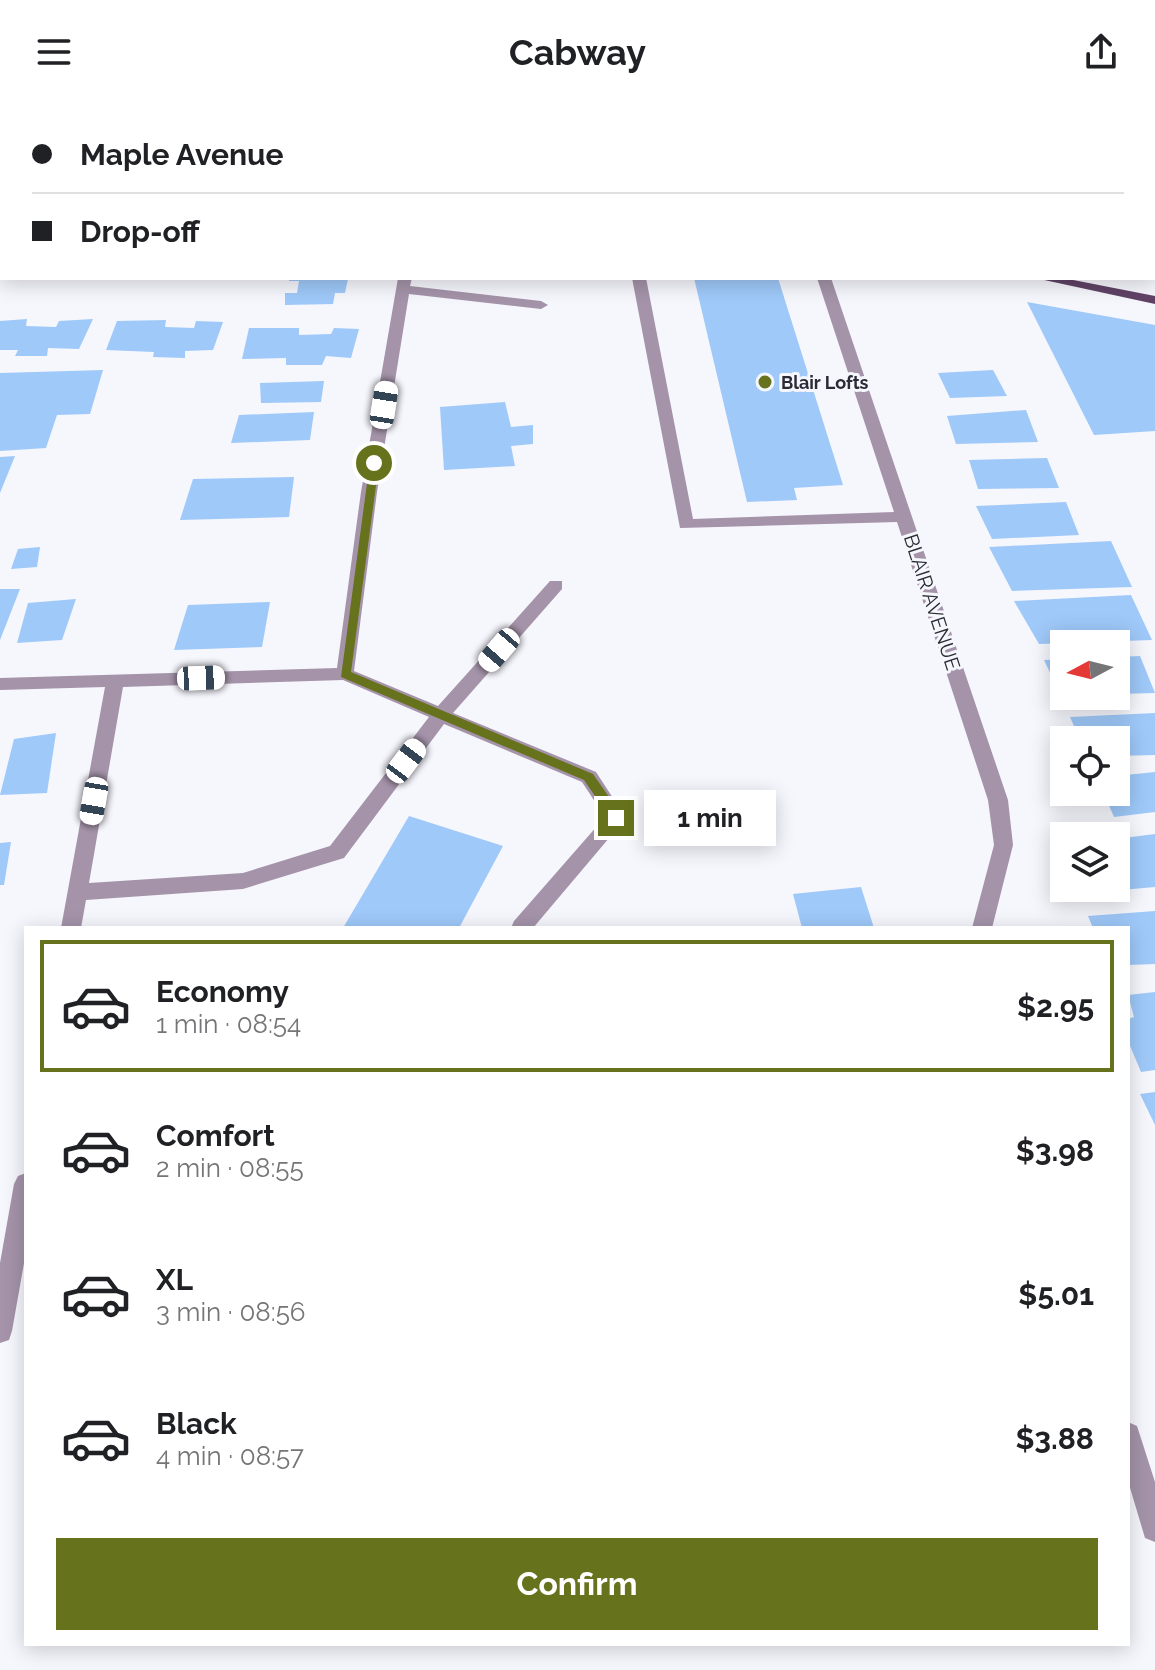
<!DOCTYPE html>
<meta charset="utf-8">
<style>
body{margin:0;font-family:Raleway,sans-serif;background:#f2f2f2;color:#202124;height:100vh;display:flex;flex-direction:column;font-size:30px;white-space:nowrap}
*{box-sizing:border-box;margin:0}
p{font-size:26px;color:#757577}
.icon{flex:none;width:44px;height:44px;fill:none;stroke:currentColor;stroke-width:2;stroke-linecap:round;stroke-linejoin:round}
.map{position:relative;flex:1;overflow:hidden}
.sheet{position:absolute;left:24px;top:822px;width:1106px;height:720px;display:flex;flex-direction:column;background:#fff;border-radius:0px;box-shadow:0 4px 20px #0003}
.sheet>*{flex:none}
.top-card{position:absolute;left:0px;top:0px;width:1156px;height:176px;box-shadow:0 4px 20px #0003;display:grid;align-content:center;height:176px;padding:0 32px;background:#fff}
.needle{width:52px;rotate:263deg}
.buttons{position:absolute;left:1050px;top:526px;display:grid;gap:16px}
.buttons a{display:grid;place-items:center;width:80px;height:80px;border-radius:0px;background:#fff;box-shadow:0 4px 20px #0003;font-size:40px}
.end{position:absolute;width:36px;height:36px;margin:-18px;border:10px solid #67721c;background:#fff;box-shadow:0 0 0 4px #fff}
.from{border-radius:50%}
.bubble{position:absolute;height:56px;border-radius:0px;background:#fff;box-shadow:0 4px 20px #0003;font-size:26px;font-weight:700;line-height:56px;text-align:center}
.car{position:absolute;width:24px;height:48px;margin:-24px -12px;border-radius:10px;box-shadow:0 0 6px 2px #0007;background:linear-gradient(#fff 24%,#345 0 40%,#fff 0 76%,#345 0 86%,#fff 0)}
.top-card b{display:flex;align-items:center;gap:28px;height:76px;font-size:30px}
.top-card b+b{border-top:2px solid #e0e0e0}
.top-card i{width:20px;height:20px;background:#202124}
ul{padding:14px 0 0;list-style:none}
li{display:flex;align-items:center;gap:24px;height:132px;margin:0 16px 12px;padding:0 16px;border:4px solid transparent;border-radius:0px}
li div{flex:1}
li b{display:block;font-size:30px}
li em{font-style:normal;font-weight:700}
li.active{border-color:#67721c}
li>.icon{width:72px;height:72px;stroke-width:1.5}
.action{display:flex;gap:16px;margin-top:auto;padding:16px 32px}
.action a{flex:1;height:92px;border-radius:0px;background:#67721c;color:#fff;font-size:32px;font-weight:700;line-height:92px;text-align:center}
header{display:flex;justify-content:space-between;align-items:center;height:104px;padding:0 32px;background:#fff;font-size:36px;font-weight:700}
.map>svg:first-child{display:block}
.building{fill:#9fc9f9}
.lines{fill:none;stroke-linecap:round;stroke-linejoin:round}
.minor{fill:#a493a9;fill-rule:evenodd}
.major{fill:#604267;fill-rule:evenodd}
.route{fill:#67721c}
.poi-dot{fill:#67721c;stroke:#f6f6fd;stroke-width:3}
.labels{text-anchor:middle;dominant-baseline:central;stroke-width:6;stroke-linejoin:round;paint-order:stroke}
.far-poi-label{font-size:18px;font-weight:bold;fill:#2b2b36;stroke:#f6f6fd;text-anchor:start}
.street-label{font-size:20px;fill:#2b2b36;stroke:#f6f6fd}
</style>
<header><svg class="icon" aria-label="menu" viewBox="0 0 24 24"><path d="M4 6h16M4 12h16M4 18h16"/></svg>Cabway<svg class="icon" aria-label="share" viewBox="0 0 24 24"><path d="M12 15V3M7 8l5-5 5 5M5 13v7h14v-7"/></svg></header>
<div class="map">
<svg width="1155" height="1566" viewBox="0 0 1155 1566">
<rect width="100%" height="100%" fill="#f6f6fd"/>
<path class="building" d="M 289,174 L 338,175 L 348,175 L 345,189 L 335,189 L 333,200 L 285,201 L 285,189 L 297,189 L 299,177 L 289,177 Z
M 694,174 L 778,174 L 843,381 L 794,384 L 797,396 L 747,398 Z
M 1027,198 L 1155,221 L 1155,327 L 1094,331 Z
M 27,215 L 26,222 L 56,223 L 59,217 L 93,215 L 79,245 L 48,244 L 47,252 L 15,252 L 18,246 L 0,246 L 0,217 Z
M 166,216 L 165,223 L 194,224 L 196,217 L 223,218 L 213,246 L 185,247 L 185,254 L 153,253 L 154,248 L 106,246 L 117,217 Z
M 249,224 L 299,224 L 299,231 L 331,230 L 334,224 L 359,225 L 351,254 L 326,252 L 322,261 L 286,261 L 286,254 L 242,255 Z
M 103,266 L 90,310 L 57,311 L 46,344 L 0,347 L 0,269 Z
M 993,266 L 1007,292 L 950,294 L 938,269 Z
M 324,277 L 321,298 L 261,299 L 260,279 Z
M 505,298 L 511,323 L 533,321 L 533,340 L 511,342 L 515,362 L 444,366 L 440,303 Z
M 1026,306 L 1038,338 L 956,340 L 947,312 Z
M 314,308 L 310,336 L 231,339 L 239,311 Z
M 15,352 L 0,389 L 0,353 Z
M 1047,354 L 1059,384 L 978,385 L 969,356 Z
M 294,373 L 289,413 L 180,416 L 193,375 Z
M 1066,398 L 1079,431 L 992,435 L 976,402 Z
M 1111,437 L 1132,483 L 1012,487 L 989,443 Z
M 40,443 L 37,463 L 11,465 L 18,445 Z
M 0,485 L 20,485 L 0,536 Z
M 1131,491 L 1152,536 L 1039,540 L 1014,497 Z
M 76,495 L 62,536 L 17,539 L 28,499 Z
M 270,498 L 262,543 L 174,546 L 188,501 Z
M 1140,552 L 1155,589 L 1116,590 L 1116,553 Z
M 1064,555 L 1064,592 L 1061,592 L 1044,556 Z
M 1155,609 L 1155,651 L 1116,652 L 1116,636 L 1080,636 L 1070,613 Z
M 56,629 L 47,689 L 0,691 L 14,635 Z
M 1155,668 L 1155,708 L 1114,713 L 1103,688 L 1116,688 L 1116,672 Z
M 409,712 L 503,742 L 459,824 L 343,824 Z
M 1155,730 L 1155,783 L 1110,787 L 1109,784 L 1116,784 L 1116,735 Z
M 11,738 L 4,781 L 0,781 L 0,739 Z
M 861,783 L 874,824 L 802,824 L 793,790 Z
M 1155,807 L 1155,860 L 1128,861 L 1128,824 L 1093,824 L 1088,812 Z
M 1155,888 L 1155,966 L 1141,968 L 1128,937 L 1128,915 L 1134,913 L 1128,891 Z
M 1155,988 L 1155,1021 L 1140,990 Z"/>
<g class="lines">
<path class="minor" d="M 41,0 L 53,0 L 40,2 Z
M 240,0 L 252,0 L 239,2 Z
M 725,0 L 737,0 L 738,2 L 726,2 Z
M 2,81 L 2,92 L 0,93 L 0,82 Z
M 398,174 L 412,174 L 410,182 L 541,197 L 548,201 L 541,205 L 409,190 L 377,388 L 354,567 L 438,602 L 550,477 L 562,477 L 562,485 L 453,609 L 596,668 L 626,714 L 533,824 L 511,824 L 514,817 L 605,713 L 582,678 L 444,620 L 344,754 L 243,785 L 86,796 L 81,824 L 61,824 L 105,583 L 0,586 L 0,574 L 337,564 L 361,388 ZM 343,576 L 429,613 L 330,742 L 243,769 L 89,779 L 123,583 Z
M 632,174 L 646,174 L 693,415 L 894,408 L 817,174 L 831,174 L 1008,696 L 1013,741 L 992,824 L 972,824 L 994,741 L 988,696 L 897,418 L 680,424 Z
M 26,1069 L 26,1148 L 12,1227 L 9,1236 L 0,1239 L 0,1159 L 14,1080 L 18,1072 Z
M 1128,1318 L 1137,1322 L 1155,1378 L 1155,1438 L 1145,1434 L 1128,1377 Z"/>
<path class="major" d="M 63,0 L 85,0 L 87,2 L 65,2 Z
M 1035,174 L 1063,174 L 1155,192 L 1155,200 Z"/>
</g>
<path class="route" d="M 370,357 L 379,359 L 351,568 L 593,670 L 621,710 L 621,717 L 612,717 L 584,676 L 341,573 Z"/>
<circle class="poi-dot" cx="765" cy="278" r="8"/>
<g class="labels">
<g class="far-poi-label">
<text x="781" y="278">Blair Lofts</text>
</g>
<g class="street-label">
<text transform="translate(932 498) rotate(72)">BLAIR AVENUE</text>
</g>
</g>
</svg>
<div class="buttons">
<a><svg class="needle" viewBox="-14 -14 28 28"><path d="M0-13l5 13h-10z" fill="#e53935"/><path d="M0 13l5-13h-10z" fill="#757577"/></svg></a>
<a><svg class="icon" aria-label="locate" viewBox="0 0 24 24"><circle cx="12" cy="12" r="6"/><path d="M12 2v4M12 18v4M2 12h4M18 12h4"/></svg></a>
<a><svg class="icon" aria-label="layers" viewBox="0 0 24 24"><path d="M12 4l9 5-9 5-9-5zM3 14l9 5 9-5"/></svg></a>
</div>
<i class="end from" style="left:374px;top:359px"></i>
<i class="end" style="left:616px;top:714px"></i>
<div class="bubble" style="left:644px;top:686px;width:132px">1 min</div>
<i class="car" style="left:384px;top:301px;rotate:9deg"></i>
<i class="car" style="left:499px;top:546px;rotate:221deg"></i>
<i class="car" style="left:201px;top:574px;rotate:88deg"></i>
<i class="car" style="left:406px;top:657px;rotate:37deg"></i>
<i class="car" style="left:94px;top:697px;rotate:190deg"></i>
<div class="top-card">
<b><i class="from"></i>Maple Avenue</b>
<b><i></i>Drop-off</b>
</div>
<section class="sheet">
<ul>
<li class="active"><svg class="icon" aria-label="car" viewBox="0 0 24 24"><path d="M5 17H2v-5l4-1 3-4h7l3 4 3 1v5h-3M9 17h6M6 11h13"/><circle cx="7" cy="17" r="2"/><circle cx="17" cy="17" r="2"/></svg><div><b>Economy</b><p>1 min · 08:54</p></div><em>$2.95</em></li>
<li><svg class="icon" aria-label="car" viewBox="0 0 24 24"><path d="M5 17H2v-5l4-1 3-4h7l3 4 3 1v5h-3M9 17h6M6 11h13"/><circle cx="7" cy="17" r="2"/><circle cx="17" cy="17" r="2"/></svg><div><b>Comfort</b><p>2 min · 08:55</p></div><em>$3.98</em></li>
<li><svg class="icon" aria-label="car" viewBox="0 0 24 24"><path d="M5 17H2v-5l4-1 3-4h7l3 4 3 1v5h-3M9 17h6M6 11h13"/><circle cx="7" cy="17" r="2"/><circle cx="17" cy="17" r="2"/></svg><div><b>XL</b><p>3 min · 08:56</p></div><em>$5.01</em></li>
<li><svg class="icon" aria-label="car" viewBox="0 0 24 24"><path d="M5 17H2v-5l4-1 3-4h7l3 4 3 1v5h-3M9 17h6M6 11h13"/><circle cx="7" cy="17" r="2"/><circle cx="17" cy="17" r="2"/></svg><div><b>Black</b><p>4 min · 08:57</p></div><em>$3.88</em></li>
</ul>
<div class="action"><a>Confirm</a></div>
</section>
</div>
